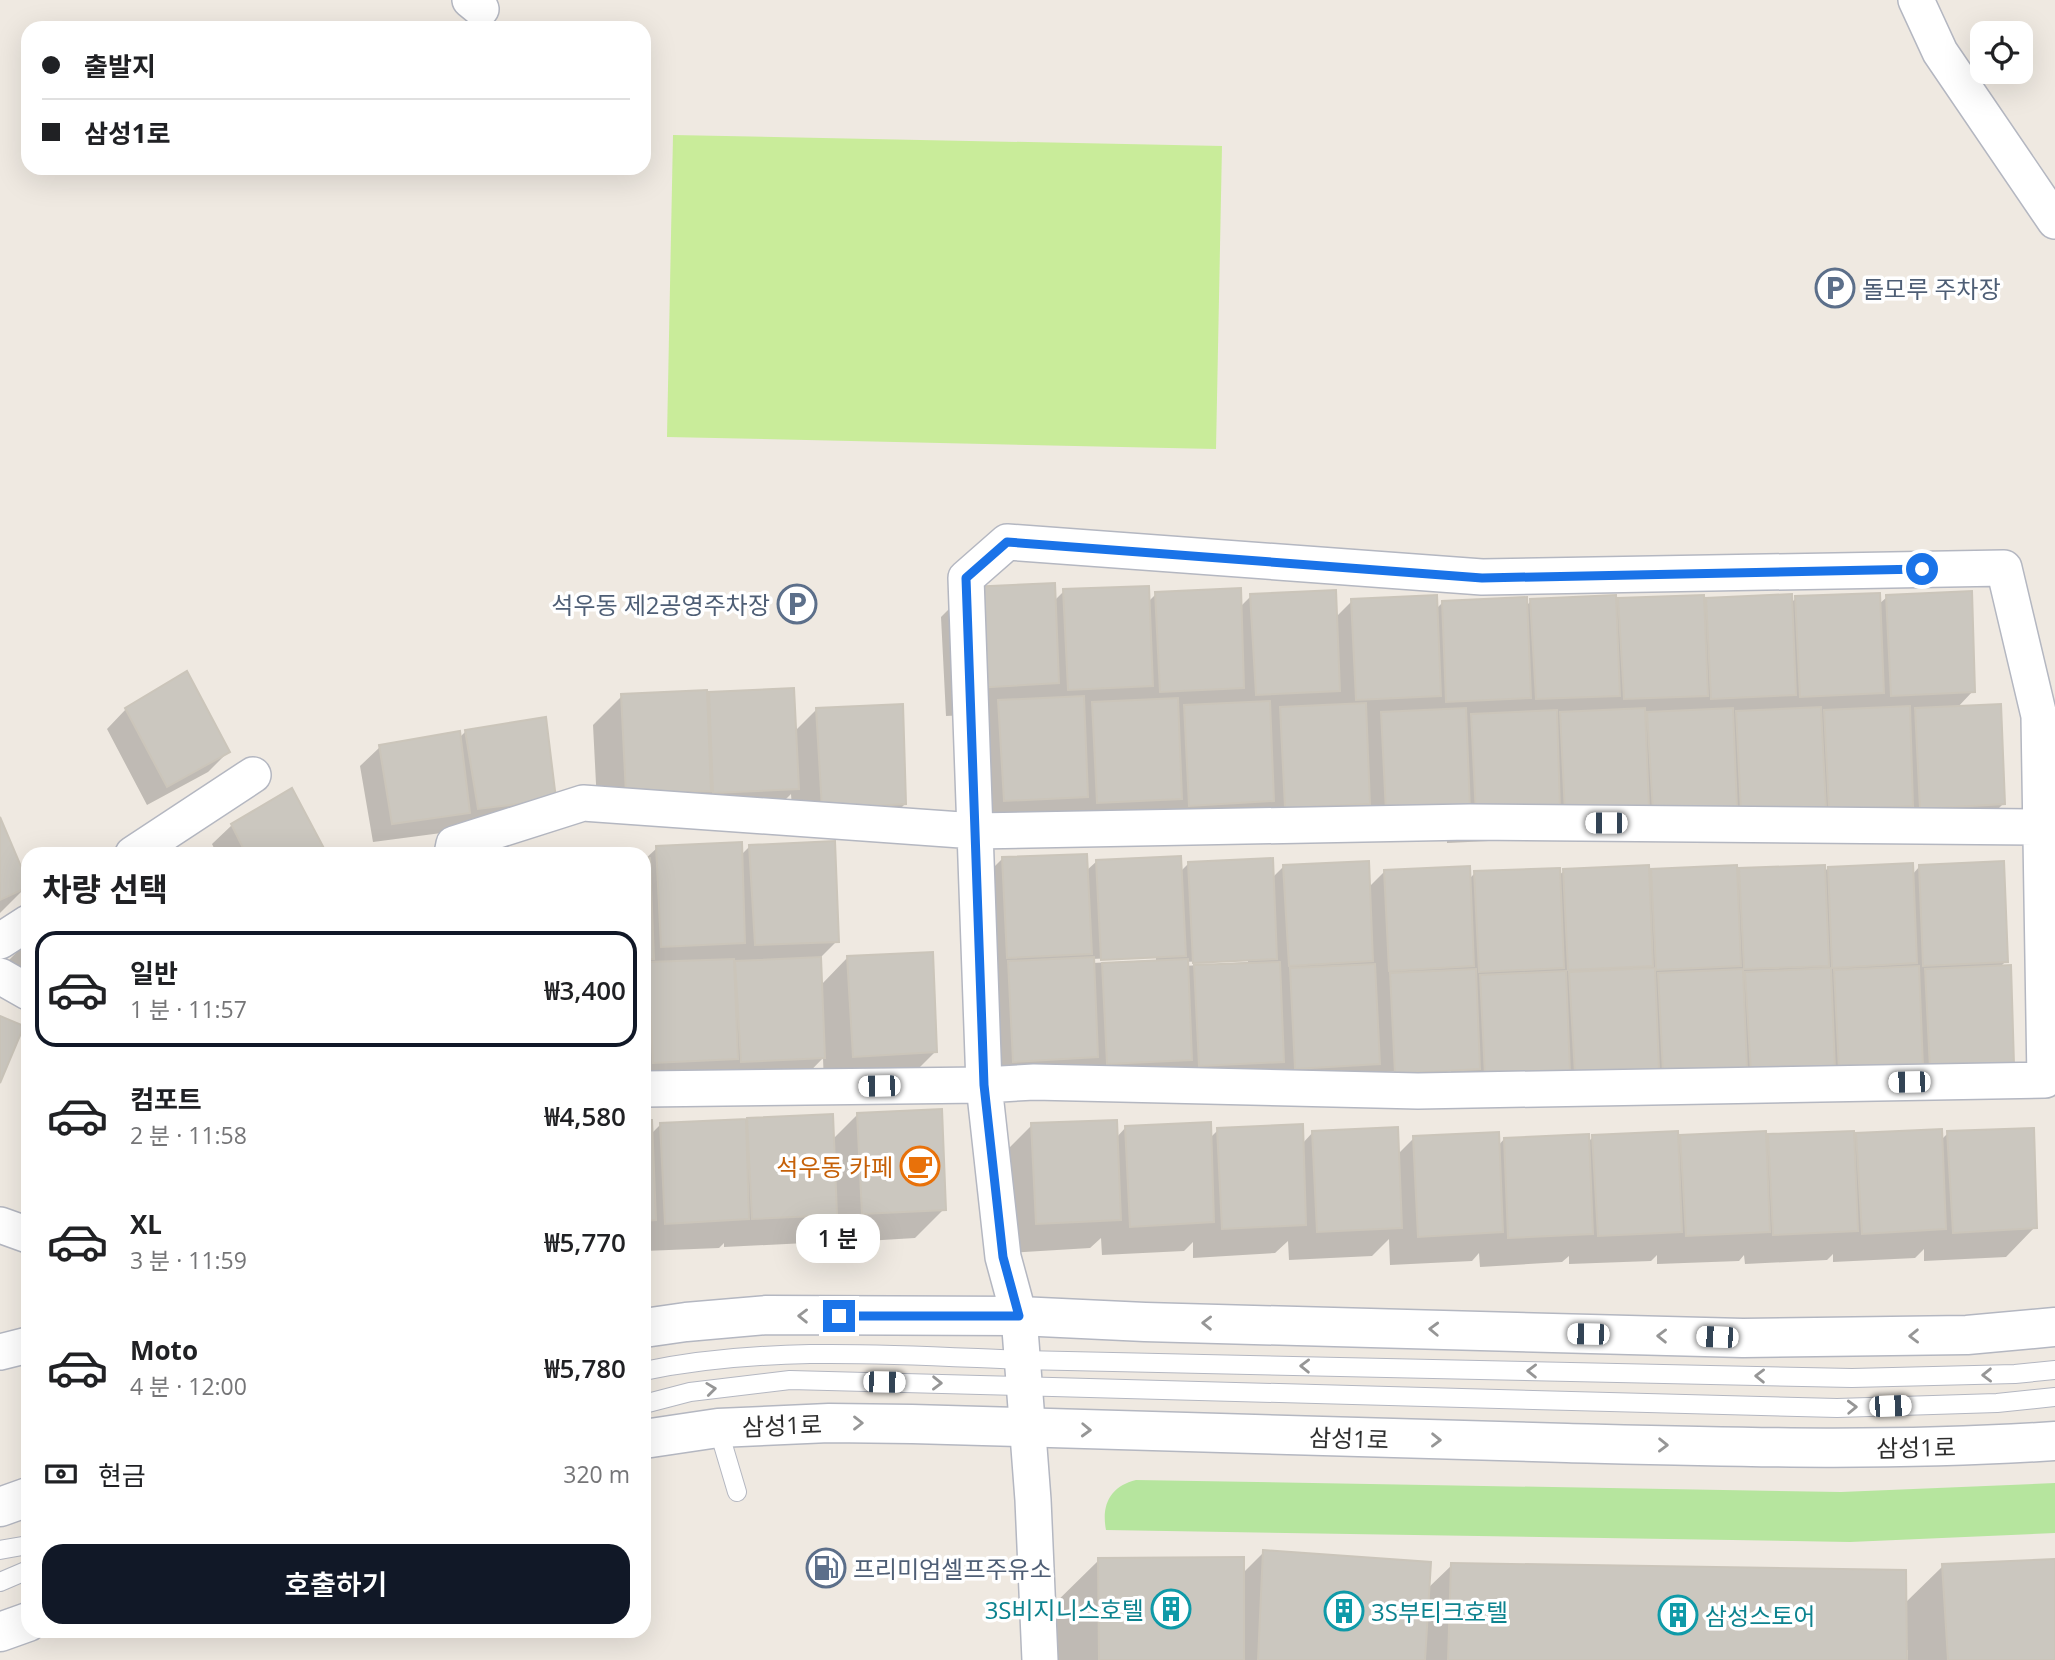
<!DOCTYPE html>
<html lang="ko">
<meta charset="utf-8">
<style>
body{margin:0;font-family:"Open Sans","Noto Sans KR",sans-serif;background:#f6f6f6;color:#202124;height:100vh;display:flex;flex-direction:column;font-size:26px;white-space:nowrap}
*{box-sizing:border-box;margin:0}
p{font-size:23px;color:#757577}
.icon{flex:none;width:38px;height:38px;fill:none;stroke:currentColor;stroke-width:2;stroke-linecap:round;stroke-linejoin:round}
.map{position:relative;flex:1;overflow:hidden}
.panel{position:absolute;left:21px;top:847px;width:630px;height:791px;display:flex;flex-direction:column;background:#fff;border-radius:21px;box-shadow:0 7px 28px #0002}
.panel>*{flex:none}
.top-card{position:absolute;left:21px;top:21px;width:630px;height:154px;border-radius:21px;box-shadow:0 7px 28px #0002;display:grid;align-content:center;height:154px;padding:0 21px;background:#fff}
.fabs{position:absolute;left:1970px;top:21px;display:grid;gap:14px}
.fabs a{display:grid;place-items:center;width:63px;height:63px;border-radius:14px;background:#fff;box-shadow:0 7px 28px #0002;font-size:35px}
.end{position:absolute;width:32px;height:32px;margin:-16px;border:9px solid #1a73e8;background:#fff;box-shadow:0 0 0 4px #fff}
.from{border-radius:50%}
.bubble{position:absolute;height:49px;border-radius:21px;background:#fff;box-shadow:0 7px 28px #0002;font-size:23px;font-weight:600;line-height:49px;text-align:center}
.car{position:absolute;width:21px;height:42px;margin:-21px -10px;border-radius:9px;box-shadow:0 0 5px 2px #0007;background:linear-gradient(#fff 24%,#345 0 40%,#fff 0 76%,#345 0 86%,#fff 0)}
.top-card b{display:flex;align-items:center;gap:24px;height:66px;font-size:26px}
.top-card b+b{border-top:2px solid #e0e0e0}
.top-card i{width:18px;height:18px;background:#202124}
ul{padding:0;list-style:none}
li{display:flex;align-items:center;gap:21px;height:116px;margin:0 14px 10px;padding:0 7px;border:4px solid transparent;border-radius:21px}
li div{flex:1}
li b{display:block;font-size:26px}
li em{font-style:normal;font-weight:600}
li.on{border-color:#111827}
li>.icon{width:63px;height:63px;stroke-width:1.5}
h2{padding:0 21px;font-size:32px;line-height:84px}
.pay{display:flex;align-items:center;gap:18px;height:77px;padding:0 21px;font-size:26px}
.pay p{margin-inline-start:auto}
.primary-button{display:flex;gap:14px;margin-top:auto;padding:14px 21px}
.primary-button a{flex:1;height:80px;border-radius:21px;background:#111827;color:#fff;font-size:28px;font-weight:600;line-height:80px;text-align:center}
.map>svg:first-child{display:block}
.green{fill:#b6e59e}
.pitch{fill:#c9ec9a}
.shadow{fill:#0003;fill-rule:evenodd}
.building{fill:#cbc7bf;stroke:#cbc5ba;stroke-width:2}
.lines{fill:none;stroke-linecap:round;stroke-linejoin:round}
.service-casing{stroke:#b4b7c1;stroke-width:20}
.minor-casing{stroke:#b4b7c1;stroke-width:38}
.tertiary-casing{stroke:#b4b7c1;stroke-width:41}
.service{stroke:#fff;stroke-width:18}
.minor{stroke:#fff;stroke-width:35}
.tertiary{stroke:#fff;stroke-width:38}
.oneway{stroke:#969696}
.route{stroke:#1a73e8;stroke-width:9}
.labels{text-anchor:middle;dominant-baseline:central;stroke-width:7;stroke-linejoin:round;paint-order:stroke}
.service-label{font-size:24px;fill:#4e5e75;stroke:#fff;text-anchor:start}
.food-label{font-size:24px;fill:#c56008;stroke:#fff;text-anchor:end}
.street-label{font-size:24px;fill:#2e2e2e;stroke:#fff}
.culture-label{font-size:24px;fill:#0d838f;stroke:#fff;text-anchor:start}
</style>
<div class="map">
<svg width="2055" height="1660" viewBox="0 0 2055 1660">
<rect width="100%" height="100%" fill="#efe9e1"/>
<path class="green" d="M 1136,1480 L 1841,1492 L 2055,1483 L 2055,1533 L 1850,1542 L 1106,1530 C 1101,1504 1111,1486 1136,1480 Z"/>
<path class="pitch" d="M 673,135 L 1222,146 L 1216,449 L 667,437 Z"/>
<path class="shadow" d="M 970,588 L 1054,601 L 1064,591 L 1148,602 L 1156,594 L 1240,607 L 1251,596 L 1336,617 L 1352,601 L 1436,609 L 1442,603 L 1526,606 L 1531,601 L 1614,605 L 1619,600 L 1703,604 L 1707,599 L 1791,603 L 1796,598 L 1879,604 L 1887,597 L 1973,691 L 1957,708 L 2003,804 L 1974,833 L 1619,837 L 1537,841 L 1536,832 L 1529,839 L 1447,843 L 1447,830 L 975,829 L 986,714 L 946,716 L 941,617 Z
M 793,690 L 794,732 L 817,709 L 905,804 L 876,833 L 794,837 L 791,794 L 768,817 L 598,823 L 593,725 L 622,696 Z
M 126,709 L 228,752 L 208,772 L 147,805 L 107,729 Z
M 465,732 L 555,798 L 459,828 L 458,823 L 449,832 L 373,842 L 360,766 L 380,747 L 459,738 Z
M 0,822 L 27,886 L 0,913 Z
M 232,825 L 325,854 L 217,854 L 212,844 Z
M 750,846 L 837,941 L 819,959 L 821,985 L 848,957 L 935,1052 L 906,1081 L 824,1085 L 823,1058 L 795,1087 L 644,1091 L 644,860 L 657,848 L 740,856 Z
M 1002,859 L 1086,871 L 1097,861 L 1180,872 L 1188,864 L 1272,878 L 1284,866 L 1368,888 L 1385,871 L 1469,879 L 1475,873 L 1558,876 L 1564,871 L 1647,875 L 1652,871 L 1736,874 L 1740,870 L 1823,873 L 1828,868 L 1912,875 L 1919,867 L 2006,961 L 2000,967 L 2013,1064 L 985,1090 L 973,888 ZM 1156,956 L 1156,960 L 1092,963 L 1092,959 ZM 1248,959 L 1248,962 L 1184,966 L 1184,962 ZM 1451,1069 L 1451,1073 L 1387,1076 L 1386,1072 Z
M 28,944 L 28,999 L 1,968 L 21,948 Z
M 857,1115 L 944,1209 L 915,1238 L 833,1243 L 832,1217 L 806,1243 L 724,1247 L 724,1243 L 719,1248 L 644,1251 L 644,1122 L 651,1134 L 661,1124 L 744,1124 L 748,1120 L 832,1140 Z
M 1032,1125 L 1116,1138 L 1126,1127 L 1210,1138 L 1218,1130 L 1302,1144 L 1313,1132 L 1398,1154 L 1414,1138 L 1498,1146 L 1504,1139 L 1588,1142 L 1593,1137 L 1677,1141 L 1681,1137 L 1765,1141 L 1769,1136 L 1852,1139 L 1857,1134 L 1941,1140 L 1948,1133 L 2035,1227 L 2006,1257 L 1924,1261 L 1924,1249 L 1915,1258 L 1833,1262 L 1833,1254 L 1827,1260 L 1745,1264 L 1744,1255 L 1739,1261 L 1657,1264 L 1657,1255 L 1651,1261 L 1569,1264 L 1569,1256 L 1562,1262 L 1480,1267 L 1479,1253 L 1472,1261 L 1390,1265 L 1389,1239 L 1372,1256 L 1289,1260 L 1288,1241 L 1275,1253 L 1193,1258 L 1193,1242 L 1184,1251 L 1102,1255 L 1101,1238 L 1090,1248 L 1008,1253 L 1003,1154 Z
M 1264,1552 L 1427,1589 L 1452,1565 L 1904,1604 L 1943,1566 L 2055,1561 L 2055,1660 L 1908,1660 L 1908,1650 L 1905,1651 L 1905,1660 L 1046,1660 L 1045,1613 L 1099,1560 L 1242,1574 Z"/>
<path class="building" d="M 1055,583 L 1059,683 L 974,688 L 969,587 Z
M 1149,586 L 1153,686 L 1068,690 L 1063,589 Z
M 1241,588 L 1244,688 L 1160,692 L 1155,592 Z
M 1336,590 L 1340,691 L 1256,695 L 1250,594 Z
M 1972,591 L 1975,692 L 1891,696 L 1886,595 Z
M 1880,593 L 1884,693 L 1800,697 L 1795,596 Z
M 1792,594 L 1796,695 L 1711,699 L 1706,598 Z
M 1437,595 L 1441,696 L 1356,700 L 1351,599 Z
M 1616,595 L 1620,696 L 1536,699 L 1530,599 Z
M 1704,595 L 1708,696 L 1624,699 L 1618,598 Z
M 1527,597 L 1531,698 L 1446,702 L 1442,601 Z
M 187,671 L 230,752 L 167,787 L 125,708 Z
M 794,688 L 799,789 L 713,793 L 709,692 Z
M 707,690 L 711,791 L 626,795 L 621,694 Z
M 1084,696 L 1088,797 L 1004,801 L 998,700 Z
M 1178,698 L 1182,799 L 1097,803 L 1092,702 Z
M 1270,701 L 1274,801 L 1189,806 L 1184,705 Z
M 1366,703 L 1370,804 L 1285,808 L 1280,707 Z
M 903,704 L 906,804 L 822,809 L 816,708 Z
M 2001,704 L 2005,804 L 1920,809 L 1915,708 Z
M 1910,706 L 1913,806 L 1829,810 L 1824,710 Z
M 1821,707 L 1826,808 L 1741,812 L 1736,711 Z
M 1466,708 L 1470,809 L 1386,813 L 1381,712 Z
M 1645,708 L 1649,808 L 1565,813 L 1560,712 Z
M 1733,708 L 1737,808 L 1653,812 L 1647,712 Z
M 1557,710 L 1560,810 L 1476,815 L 1471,714 Z
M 546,717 L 556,799 L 478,809 L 465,730 Z
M 460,731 L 470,813 L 392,824 L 379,745 Z
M 292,788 L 327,854 L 246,854 L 231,824 Z
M 0,817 L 28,883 L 28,887 L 0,900 Z
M 835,841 L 839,942 L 755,945 L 749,845 Z
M 742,842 L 745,943 L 661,947 L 656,846 Z
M 1087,854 L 1092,954 L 1007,958 L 1002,857 Z
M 1181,856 L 1186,956 L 1101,960 L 1096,860 Z
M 644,858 L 650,858 L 654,959 L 644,959 Z
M 1273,858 L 1277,959 L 1193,963 L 1188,862 Z
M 1369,861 L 1373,961 L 1289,966 L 1283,865 Z
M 2004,861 L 2008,962 L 1923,966 L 1919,865 Z
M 1913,863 L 1917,963 L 1832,968 L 1828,867 Z
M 1649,865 L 1653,966 L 1568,970 L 1563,869 Z
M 1737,865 L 1741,966 L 1656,970 L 1651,869 Z
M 1825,865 L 1829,966 L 1744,969 L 1739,868 Z
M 1470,866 L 1474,966 L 1389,971 L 1384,870 Z
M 1560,868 L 1564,968 L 1479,972 L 1474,871 Z
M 28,942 L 28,963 L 20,947 Z
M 933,952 L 937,1052 L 853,1057 L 847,956 Z
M 821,957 L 825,1058 L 741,1062 L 735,961 Z
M 1094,957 L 1098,1057 L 1013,1062 L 1008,961 Z
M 734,959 L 738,1059 L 653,1063 L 648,962 Z
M 1188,959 L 1192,1060 L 1107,1064 L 1102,963 Z
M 1280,962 L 1284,1062 L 1199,1066 L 1194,965 Z
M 1375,964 L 1380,1064 L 1295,1069 L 1290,968 Z
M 2011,965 L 2014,1065 L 1930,1069 L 1925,969 Z
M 1919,966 L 1923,1067 L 1839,1071 L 1834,970 Z
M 1655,968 L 1659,1069 L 1575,1074 L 1569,972 Z
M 1831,968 L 1835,1069 L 1751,1073 L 1745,972 Z
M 1476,969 L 1480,1069 L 1395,1074 L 1390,973 Z
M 1743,969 L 1747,1069 L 1663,1073 L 1658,973 Z
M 1566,971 L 1570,1072 L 1485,1076 L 1480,975 Z
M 0,1016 L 24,1026 L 0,1083 Z
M 942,1109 L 946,1210 L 862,1214 L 857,1113 Z
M 833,1114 L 837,1215 L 752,1219 L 747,1118 Z
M 746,1119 L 749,1219 L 665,1224 L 660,1123 Z
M 644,1120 L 652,1120 L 656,1220 L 644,1221 Z
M 1117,1120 L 1121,1220 L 1036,1224 L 1031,1123 Z
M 1211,1122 L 1214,1222 L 1130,1227 L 1125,1126 Z
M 1303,1124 L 1306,1225 L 1222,1229 L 1217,1128 Z
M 1398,1127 L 1402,1228 L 1317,1232 L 1312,1131 Z
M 2034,1128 L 2037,1228 L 1953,1233 L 1947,1131 Z
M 1942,1129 L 1946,1229 L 1862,1234 L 1856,1133 Z
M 1678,1131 L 1682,1232 L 1598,1236 L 1592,1135 Z
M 1766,1131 L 1770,1232 L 1686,1236 L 1680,1135 Z
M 1854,1131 L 1858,1231 L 1773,1235 L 1768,1134 Z
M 1499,1132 L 1503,1232 L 1418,1237 L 1413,1136 Z
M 1589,1134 L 1593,1234 L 1508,1238 L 1504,1138 Z
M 1263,1550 L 1431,1562 L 1425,1660 L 1258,1660 Z
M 1244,1557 L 1244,1660 L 1099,1660 L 1098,1558 Z
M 2055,1559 L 2055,1660 L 1948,1660 L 1942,1564 Z
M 1451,1563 L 1906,1570 L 1907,1660 L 1448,1660 Z"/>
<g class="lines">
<defs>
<path id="service" d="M 644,1371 C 768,1345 897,1355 1022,1360 L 1852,1378 L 2015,1374 L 2055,1370
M 644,1404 L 690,1392 L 790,1380 L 1837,1408 L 1997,1403 L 2055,1397
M 718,1428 L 737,1492
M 0,1550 L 28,1545
M 0,1582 L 28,1570"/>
<path id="minor" d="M 470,0 L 481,9
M 1916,0 L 1940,52 L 2055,221
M 133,854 L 253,775
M 452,854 L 454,844 L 583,803 L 975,831 L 1470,822 L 2042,827
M 0,941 L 28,923
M 0,976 L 28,992
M 644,1089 L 984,1085 L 1034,1082 L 1418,1091 L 2045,1080 L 2039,716 L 2004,568 L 1482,577 L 1007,542 L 966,578 L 984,1085 L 1003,1257 L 1019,1316 L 1033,1500 L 1040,1660
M 0,1225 L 28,1235
M 0,1352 L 28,1345"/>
<path id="tertiary" d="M 644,1328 L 686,1322 L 767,1315 L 1019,1316 L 1145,1322 L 1743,1338 L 1967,1335 L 2055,1327
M 644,1439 L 718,1428 L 829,1423 L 912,1424 C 1130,1431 1348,1438 1567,1443 C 1730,1447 1892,1452 2055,1441
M 0,1507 L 28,1497
M 0,1632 L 28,1622"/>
</defs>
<use href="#service" class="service-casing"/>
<use href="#minor" class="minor-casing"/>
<use href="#tertiary" class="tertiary-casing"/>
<use href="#service" class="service"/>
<use href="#minor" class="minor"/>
<use href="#tertiary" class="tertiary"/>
</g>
<defs><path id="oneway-chevron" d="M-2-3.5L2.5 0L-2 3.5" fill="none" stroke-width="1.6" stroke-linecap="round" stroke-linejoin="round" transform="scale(1.75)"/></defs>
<g class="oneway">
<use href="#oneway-chevron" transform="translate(803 1316) rotate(-179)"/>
<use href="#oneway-chevron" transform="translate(1207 1323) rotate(-179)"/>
<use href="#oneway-chevron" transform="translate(1434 1329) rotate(-178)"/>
<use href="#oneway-chevron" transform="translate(1662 1336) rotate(-179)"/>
<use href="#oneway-chevron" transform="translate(1914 1336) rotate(179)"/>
<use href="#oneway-chevron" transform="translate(1305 1366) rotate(-179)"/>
<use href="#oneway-chevron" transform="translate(1532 1371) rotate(-179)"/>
<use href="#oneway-chevron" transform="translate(1987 1375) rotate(179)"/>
<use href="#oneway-chevron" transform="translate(1760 1376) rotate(-179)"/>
<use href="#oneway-chevron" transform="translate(937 1383) rotate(1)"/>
<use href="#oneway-chevron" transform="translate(711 1389) rotate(-7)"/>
<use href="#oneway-chevron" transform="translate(1852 1407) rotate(-2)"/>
<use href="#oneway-chevron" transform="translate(858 1423)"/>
<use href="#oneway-chevron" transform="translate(1086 1430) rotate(2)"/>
<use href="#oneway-chevron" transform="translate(1436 1440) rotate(1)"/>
<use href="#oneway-chevron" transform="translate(1663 1445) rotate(1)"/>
</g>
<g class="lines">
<path class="route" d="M 839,1316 L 1019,1316 L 1003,1257 L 984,1085 L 966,578 L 1007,542 L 1482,578 L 1922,569"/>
</g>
<defs>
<symbol id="parking-ring" viewBox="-11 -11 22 22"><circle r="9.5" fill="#fff" stroke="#5c6f8a" stroke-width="1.5"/><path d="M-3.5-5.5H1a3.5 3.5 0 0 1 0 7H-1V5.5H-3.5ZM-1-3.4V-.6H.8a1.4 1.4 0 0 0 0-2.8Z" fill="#5c6f8a"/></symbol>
<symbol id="cafe-ring" viewBox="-11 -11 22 22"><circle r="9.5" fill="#fff" stroke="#e8710a" stroke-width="1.5"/><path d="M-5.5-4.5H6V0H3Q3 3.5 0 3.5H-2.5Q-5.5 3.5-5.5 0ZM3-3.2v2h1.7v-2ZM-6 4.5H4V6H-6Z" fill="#e8710a"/></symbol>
<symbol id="fuel-ring" viewBox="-11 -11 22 22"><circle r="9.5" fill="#fff" stroke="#5c6f8a" stroke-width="1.5"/><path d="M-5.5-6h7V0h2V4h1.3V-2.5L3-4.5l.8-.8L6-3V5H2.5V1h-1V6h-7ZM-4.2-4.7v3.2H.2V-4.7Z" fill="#5c6f8a"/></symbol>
<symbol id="building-ring" viewBox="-11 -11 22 22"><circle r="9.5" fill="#fff" stroke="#0f9aa8" stroke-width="1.5"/><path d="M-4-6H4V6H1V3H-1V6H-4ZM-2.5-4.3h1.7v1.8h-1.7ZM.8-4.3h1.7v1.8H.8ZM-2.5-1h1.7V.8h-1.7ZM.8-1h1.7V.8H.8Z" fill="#0f9aa8"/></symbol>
</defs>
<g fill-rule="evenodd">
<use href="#parking-ring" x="1813" y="266" width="44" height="44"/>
<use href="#parking-ring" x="775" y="582" width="44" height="44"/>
<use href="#cafe-ring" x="898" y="1144" width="44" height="44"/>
<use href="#fuel-ring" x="804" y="1546" width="44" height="44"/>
<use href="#building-ring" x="1149" y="1587" width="44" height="44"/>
<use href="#building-ring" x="1322" y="1589" width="44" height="44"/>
<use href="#building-ring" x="1656" y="1593" width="44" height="44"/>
</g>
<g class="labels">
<g class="service-label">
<text x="1862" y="288">돌모루 주차장</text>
<text x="770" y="604" text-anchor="end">석우동 제2공영주차장</text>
<text x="853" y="1568">프리미엄셀프주유소</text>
</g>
<g class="food-label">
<text x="893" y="1166">석우동 카페</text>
</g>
<g class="street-label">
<text transform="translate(782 1425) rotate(-2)">삼성1로</text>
<text transform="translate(1349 1438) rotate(2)">삼성1로</text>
<text transform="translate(1916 1447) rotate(-1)">삼성1로</text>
</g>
<g class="culture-label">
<text x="1144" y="1609" text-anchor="end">3S비지니스호텔</text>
<text x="1371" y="1611">3S부티크호텔</text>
<text x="1705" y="1615">삼성스토어</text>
</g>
</g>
</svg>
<div class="fabs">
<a><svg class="icon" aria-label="locate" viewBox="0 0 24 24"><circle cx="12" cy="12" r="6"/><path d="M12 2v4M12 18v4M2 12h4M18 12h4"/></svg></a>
</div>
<i class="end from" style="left:1922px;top:569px"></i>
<i class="end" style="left:839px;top:1316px"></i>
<div class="bubble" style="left:796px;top:1214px;width:84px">1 분</div>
<i class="car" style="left:1606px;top:823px;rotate:270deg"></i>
<i class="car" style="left:1909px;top:1082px;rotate:269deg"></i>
<i class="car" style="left:879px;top:1086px;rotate:269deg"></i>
<i class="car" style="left:1588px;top:1334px;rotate:271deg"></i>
<i class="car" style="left:1717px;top:1337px;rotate:272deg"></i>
<i class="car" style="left:884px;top:1382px;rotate:91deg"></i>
<i class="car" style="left:1890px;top:1406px;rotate:88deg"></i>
<div class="top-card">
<b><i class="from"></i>출발지</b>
<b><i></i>삼성1로</b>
</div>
<section class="panel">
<h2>차량 선택</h2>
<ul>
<li class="on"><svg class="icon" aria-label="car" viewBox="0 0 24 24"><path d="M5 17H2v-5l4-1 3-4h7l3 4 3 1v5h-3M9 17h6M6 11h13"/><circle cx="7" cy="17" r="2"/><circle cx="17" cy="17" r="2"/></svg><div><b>일반</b><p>1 분 · 11:57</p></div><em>₩3,400</em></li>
<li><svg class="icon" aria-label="car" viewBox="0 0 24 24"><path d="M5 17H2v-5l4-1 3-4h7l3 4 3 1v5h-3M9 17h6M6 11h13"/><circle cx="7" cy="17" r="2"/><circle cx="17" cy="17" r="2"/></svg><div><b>컴포트</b><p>2 분 · 11:58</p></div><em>₩4,580</em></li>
<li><svg class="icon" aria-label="car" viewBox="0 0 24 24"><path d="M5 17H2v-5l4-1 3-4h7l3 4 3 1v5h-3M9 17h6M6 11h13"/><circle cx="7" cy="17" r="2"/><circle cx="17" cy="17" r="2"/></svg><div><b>XL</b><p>3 분 · 11:59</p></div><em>₩5,770</em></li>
<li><svg class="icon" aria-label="car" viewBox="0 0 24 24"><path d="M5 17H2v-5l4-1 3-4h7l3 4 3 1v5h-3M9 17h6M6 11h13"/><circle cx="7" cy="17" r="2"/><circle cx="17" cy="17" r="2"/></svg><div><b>Moto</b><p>4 분 · 12:00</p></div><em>₩5,780</em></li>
</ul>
<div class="pay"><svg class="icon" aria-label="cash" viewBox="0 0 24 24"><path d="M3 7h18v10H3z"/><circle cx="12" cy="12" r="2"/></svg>현금<p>320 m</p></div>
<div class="primary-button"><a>호출하기</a></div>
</section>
</div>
